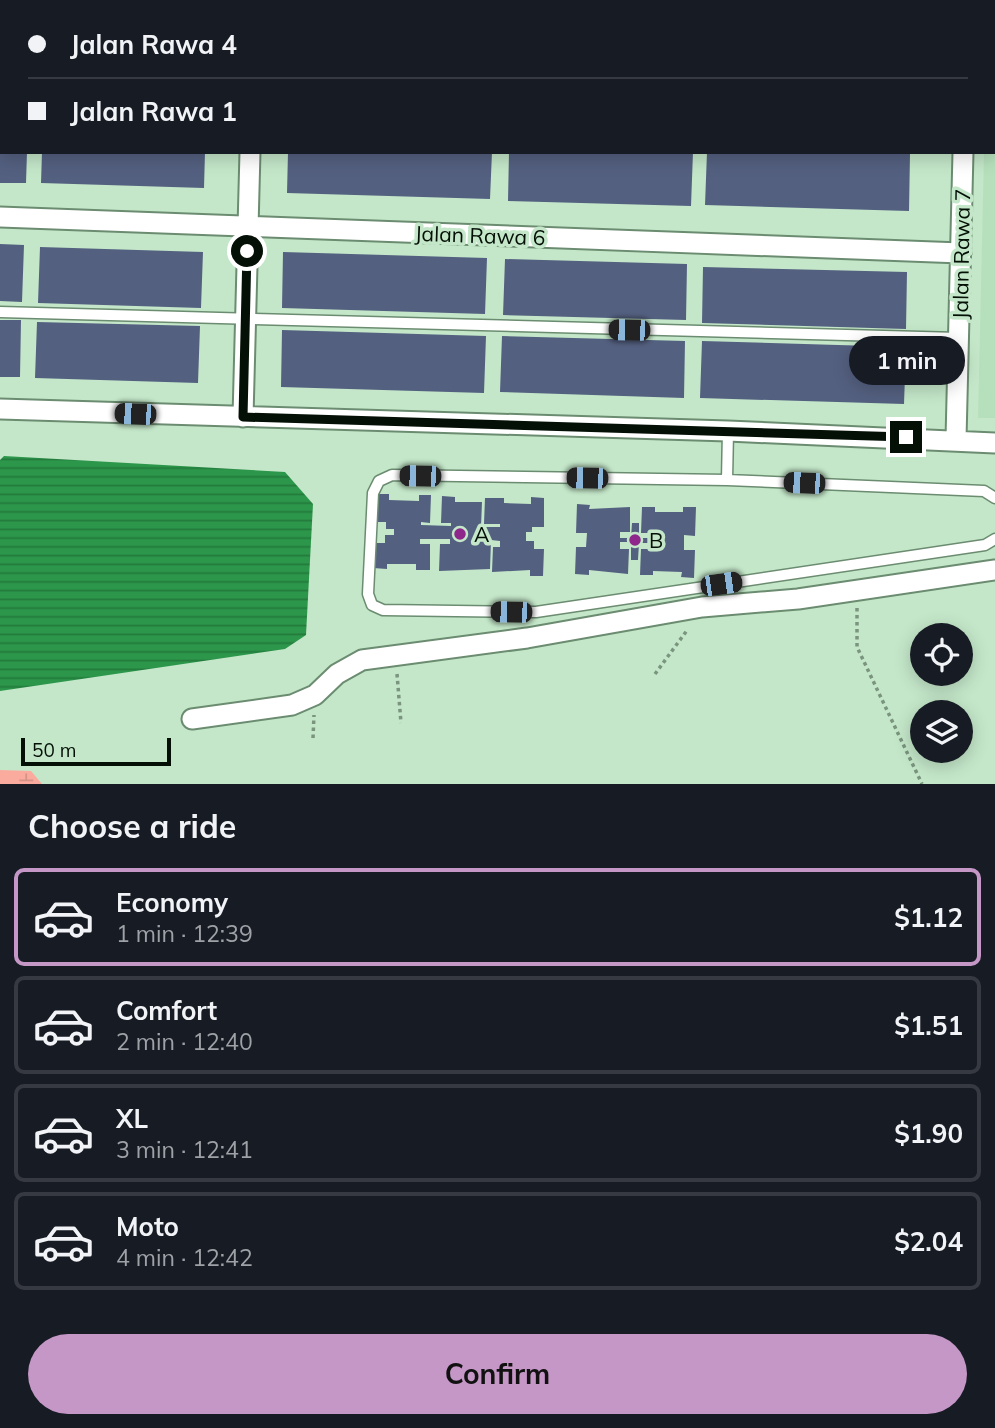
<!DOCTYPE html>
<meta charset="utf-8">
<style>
body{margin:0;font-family:Mulish,sans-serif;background:#20242c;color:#f1f3f6;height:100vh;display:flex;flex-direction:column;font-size:26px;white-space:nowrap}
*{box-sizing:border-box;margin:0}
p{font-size:23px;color:#9ea1a6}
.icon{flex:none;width:38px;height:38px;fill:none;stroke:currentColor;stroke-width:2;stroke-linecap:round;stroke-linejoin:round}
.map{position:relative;height:784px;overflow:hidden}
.panel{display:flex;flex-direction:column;background:#171b24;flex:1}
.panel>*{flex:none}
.banner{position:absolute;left:0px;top:0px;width:996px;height:154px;box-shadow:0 4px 18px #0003;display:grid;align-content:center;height:154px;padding:0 28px;background:#171b24}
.buttons{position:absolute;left:910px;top:623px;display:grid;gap:14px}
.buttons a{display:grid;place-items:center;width:63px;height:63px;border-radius:50%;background:#171b24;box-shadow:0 4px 18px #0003;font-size:35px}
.scale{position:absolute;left:21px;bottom:18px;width:150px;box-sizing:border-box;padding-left:7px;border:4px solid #040f06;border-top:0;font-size:19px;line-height:24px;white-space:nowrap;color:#040f06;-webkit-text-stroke:5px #c4e7c9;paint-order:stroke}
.end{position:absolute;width:32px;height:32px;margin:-16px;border:9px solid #040f06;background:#fff;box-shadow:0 0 0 4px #fff}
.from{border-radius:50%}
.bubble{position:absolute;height:49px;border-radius:24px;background:#171b24;box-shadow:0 4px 18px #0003;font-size:23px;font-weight:700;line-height:49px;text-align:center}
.car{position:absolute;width:21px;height:42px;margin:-21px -10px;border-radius:9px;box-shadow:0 0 5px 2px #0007;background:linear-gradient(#222 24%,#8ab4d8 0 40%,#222 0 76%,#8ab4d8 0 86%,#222 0)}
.banner b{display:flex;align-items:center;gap:24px;height:66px;font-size:26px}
.banner b+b{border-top:2px solid #363941}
.banner i{width:18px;height:18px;background:#f1f3f6}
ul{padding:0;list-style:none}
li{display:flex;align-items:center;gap:21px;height:98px;margin:0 14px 10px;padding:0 14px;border:4px solid #363941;border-radius:10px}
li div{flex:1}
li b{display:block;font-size:26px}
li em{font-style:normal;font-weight:700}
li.on{border-color:#c497c6}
li>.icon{width:63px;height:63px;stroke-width:1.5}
h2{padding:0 28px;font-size:32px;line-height:84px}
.cta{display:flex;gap:14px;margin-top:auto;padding:14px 28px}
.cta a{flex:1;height:80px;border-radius:42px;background:#c497c6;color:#111;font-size:28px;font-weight:700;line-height:80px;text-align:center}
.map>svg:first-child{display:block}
.built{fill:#b6e0bc}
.wetland{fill:url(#wetland-marsh)}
.water{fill:url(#water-rules)}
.building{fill:#546080}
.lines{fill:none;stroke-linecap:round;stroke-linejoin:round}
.lane-casing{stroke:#6b8c70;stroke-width:13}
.street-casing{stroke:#6b8c70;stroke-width:23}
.path{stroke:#7a947e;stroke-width:3.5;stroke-dasharray:3.5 3.5;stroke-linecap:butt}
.lane{stroke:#fff;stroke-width:10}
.street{stroke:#fff;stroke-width:19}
.route{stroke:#040f06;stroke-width:9}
.poi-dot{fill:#8e268c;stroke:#c4e7c9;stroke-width:2.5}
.labels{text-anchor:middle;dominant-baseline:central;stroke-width:7;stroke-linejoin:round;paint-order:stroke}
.street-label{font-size:21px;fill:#040f06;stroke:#c4e7c9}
.poi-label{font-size:21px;fill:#040f06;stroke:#c4e7c9;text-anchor:start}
</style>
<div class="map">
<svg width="995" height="784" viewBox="0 0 995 784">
<defs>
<pattern id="wetland-marsh" width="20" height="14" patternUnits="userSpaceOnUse" patternTransform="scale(1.75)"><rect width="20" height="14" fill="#faab9e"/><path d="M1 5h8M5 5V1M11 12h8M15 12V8" fill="none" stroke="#d59287"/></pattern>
<pattern id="water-rules" width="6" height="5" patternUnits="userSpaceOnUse" patternTransform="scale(1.75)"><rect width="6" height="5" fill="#2c974b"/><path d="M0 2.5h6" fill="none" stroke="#237a3c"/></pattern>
</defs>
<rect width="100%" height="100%" fill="#c4e7c9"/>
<path class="built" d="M 988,0 L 995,0 L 995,418 L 978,418 L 984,152 L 994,152 L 994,2 Z"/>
<path class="wetland" d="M 0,770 L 31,771 L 42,784 L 0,784 Z"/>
<path class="water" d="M 4,456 L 285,472 L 313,504 L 306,635 L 285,649 L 0,691 L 0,460 Z"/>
<path class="building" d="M 0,152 L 27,152 L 26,183 L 0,183 Z
M 42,152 L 205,152 L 204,188 L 41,183 Z
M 288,152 L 492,152 L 490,199 L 287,193 Z
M 509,152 L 693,152 L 691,206 L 508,201 Z
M 707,152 L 910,154 L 909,211 L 705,205 Z
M 0,244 L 24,245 L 22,302 L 0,301 Z
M 40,247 L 203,252 L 201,308 L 38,303 Z
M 283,252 L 487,258 L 485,314 L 282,308 Z
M 505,259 L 687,264 L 686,320 L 503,315 Z
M 703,267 L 907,272 L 906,329 L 702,323 Z
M 0,320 L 21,320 L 20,377 L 0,377 Z
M 37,322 L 200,326 L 198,383 L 35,378 Z
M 282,330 L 486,336 L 484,393 L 281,387 Z
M 502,336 L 685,341 L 684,398 L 500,392 Z
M 702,341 L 906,347 L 904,404 L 700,398 Z
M 377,494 L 389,494 L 389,500 L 419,501 L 419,495 L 431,495 L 430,523 L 421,522 L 421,525 L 451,526 L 451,523 L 441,523 L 442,496 L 455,497 L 455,502 L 482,502 L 481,527 L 500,527 L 500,524 L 484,524 L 485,498 L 504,498 L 504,503 L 531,504 L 531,497 L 544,498 L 544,527 L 532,527 L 532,532 L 526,532 L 526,541 L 534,541 L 534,549 L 544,549 L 543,576 L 530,576 L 530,570 L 492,572 L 493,547 L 500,547 L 500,541 L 491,540 L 490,569 L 439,571 L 440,544 L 450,544 L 450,539 L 420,539 L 420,544 L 430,544 L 430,570 L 416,570 L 416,564 L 387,564 L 387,569 L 373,568 L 374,543 L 385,543 L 385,535 L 394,535 L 394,529 L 386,529 L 386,522 L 376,522 Z
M 577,504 L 590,505 L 589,509 L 630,507 L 630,532 L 620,532 L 620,538 L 631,538 L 632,523 L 639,523 L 639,538 L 651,538 L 651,533 L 641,533 L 642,507 L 655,507 L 655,512 L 683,512 L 683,507 L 696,507 L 695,536 L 684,535 L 684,550 L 695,550 L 694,578 L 681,577 L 682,572 L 653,571 L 653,575 L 640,575 L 641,549 L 650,549 L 651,543 L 639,543 L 638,560 L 631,560 L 631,542 L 620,542 L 620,549 L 629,549 L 628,574 L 589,570 L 589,575 L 575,574 L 576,547 L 586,547 L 587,533 L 576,533 Z"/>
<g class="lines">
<defs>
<path id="lane" d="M 513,2 L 513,0
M 697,2 L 697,0
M 0,119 L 2,119
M 0,312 L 959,338
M 727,480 L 728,431
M 995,498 L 984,491 L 727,480 L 392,475 L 379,481 L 373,493 L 368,594 L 372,605 L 383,610 L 536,612 L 985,545 L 995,539"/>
<path id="street" d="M 254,2 L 254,0
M 966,2 L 966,0
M 0,21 L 2,21
M 0,217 L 961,253
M 0,409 L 728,431 L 995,443
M 243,417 L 250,152
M 956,439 L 963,152
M 192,719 L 292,705 L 315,695 L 337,674 L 362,660 L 527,638 L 702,607 L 798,599 L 995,570"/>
</defs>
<use href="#lane" class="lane-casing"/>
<use href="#street" class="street-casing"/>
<path class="path" d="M 857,608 L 857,647 L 922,784
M 397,674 L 401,723
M 655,674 L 688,629
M 313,738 L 314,715"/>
<use href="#lane" class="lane"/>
<use href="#street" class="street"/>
</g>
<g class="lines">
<path class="route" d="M 247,251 L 243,417 L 906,437"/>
</g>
<g class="poi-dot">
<circle cx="460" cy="534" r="7"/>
<circle cx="635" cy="540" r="7"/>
</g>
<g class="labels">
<g class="street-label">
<text transform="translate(480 235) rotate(2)">Jalan Rawa 6</text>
<text transform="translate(961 254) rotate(-89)">Jalan Rawa 7</text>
</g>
<g class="poi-label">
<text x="474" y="534">A</text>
<text x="649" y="540">B</text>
</g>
</g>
</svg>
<div class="buttons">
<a><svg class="icon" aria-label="locate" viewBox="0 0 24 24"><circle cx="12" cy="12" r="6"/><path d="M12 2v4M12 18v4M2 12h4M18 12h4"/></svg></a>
<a><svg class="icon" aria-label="layers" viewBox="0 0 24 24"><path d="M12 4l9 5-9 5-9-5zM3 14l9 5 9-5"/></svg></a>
</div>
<div class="scale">50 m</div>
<i class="end from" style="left:247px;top:251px"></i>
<i class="end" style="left:906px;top:437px"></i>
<div class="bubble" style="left:849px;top:336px;width:116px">1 min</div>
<i class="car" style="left:629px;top:330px;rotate:271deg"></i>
<i class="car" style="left:135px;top:414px;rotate:272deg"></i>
<i class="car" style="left:420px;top:476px;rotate:271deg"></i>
<i class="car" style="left:587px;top:478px;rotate:271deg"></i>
<i class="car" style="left:804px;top:483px;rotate:272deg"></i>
<i class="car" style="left:721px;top:584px;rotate:82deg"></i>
<i class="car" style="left:511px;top:612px;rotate:271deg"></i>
<div class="banner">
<b><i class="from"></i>Jalan Rawa 4</b>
<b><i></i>Jalan Rawa 1</b>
</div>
</div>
<section class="panel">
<h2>Choose a ride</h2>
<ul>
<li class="on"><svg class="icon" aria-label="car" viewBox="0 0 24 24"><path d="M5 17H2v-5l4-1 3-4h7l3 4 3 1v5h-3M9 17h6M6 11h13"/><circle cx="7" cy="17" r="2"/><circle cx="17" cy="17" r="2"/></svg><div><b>Economy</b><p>1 min · 12:39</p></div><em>$1.12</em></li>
<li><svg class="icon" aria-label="car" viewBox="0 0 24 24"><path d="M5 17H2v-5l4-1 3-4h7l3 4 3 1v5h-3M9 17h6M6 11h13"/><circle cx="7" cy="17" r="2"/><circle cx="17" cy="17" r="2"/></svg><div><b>Comfort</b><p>2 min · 12:40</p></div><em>$1.51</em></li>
<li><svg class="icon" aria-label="car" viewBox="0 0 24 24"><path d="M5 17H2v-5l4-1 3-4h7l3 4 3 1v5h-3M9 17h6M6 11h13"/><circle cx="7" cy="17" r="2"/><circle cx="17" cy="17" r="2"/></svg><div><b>XL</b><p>3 min · 12:41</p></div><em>$1.90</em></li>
<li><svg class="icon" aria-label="car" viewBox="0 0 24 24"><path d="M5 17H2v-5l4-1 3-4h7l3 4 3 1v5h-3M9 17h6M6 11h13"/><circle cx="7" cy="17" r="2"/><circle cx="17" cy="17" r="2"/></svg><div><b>Moto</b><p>4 min · 12:42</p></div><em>$2.04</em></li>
</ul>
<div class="cta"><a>Confirm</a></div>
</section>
